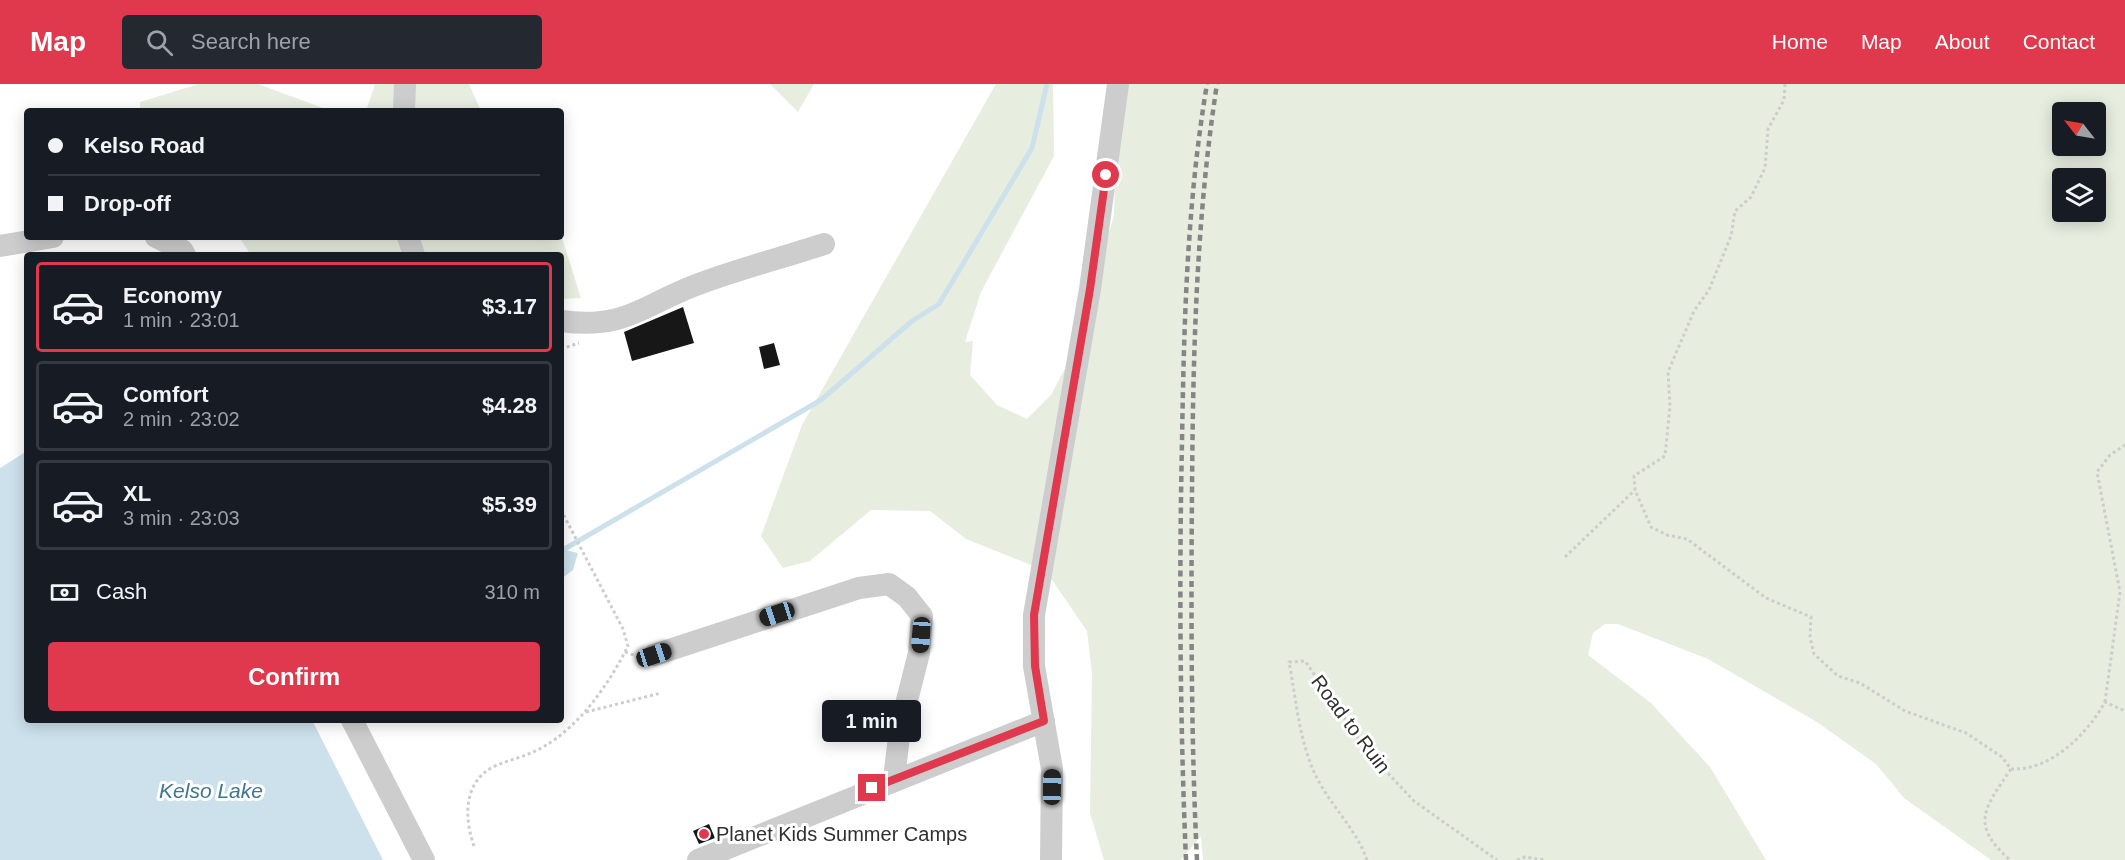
<!DOCTYPE html>
<meta charset="utf-8">
<style>
body{margin:0;font-family:Helvetica,sans-serif;background:#242831;color:#f1f3f6;height:100vh;display:flex;flex-direction:column;font-size:22px;white-space:nowrap}
*{box-sizing:border-box;margin:0}
p{font-size:20px;color:#9ea1a6}
.icon{flex:none;width:33px;height:33px;fill:none;stroke:currentColor;stroke-width:2;stroke-linecap:round;stroke-linejoin:round}
.map{position:relative;flex:1;overflow:hidden}
.details{position:absolute;left:24px;top:168px;width:540px;height:471px;display:flex;flex-direction:column;background:#171b24;border-radius:6px;box-shadow:0 3px 15px #0003}
.details>*{flex:none}
.guide{position:absolute;left:24px;top:24px;width:540px;height:132px;border-radius:6px;box-shadow:0 3px 15px #0003;display:grid;align-content:center;height:132px;padding:0 24px;background:#171b24}
.needle{width:39px;rotate:301deg}
.fabs{position:absolute;left:2052px;top:18px;display:grid;gap:12px}
.fabs a{display:grid;place-items:center;width:54px;height:54px;border-radius:6px;background:#171b24;box-shadow:0 3px 15px #0003;font-size:30px}
.end{position:absolute;width:27px;height:27px;margin:-14px;border:8px solid #e0394d;background:#fff;box-shadow:0 0 0 3px #fff}
.from{border-radius:50%}
.bubble{position:absolute;height:42px;border-radius:6px;background:#171b24;box-shadow:0 3px 15px #0003;font-size:20px;font-weight:700;line-height:42px;text-align:center}
.car{position:absolute;width:18px;height:36px;margin:-18px -9px;border-radius:8px;box-shadow:0 0 4px 2px #0007;background:linear-gradient(#222 24%,#8ab4d8 0 40%,#222 0 76%,#8ab4d8 0 86%,#222 0)}
.guide b{display:flex;align-items:center;gap:21px;height:57px;font-size:22px}
.guide b+b{border-top:2px solid #363941}
.guide i{width:15px;height:15px;background:#f1f3f6}
ul{padding:10px 0 0;list-style:none}
li{display:flex;align-items:center;gap:18px;height:90px;margin:0 12px 9px;padding:0 12px;border:3px solid #363941;border-radius:6px}
li div{flex:1}
li b{display:block;font-size:22px}
li em{font-style:normal;font-weight:700}
li.current{border-color:#e0394d}
li>.icon{width:54px;height:54px;stroke-width:1.5}
.pay{display:flex;align-items:center;gap:15px;height:66px;padding:0 24px;font-size:22px}
.pay p{margin-inline-start:auto}
.action{display:flex;gap:12px;margin-top:auto;padding:12px 24px}
.action a{flex:1;height:69px;border-radius:6px;background:#e0394d;color:#fff;font-size:24px;font-weight:700;line-height:69px;text-align:center}
header{display:flex;align-items:center;gap:36px;box-sizing:border-box;height:84px;padding:0 30px;background:#e0394d;color:#fff}
header strong{font-size:28px}
nav{display:flex;gap:33px;margin-inline-start:auto;font-size:21px}
.search{width:420px;height:54px;background:#242831;display:flex;align-items:center;gap:15px;box-sizing:border-box;padding:0 21px;border-radius:6px;color:#9ea1a6;font-size:22px}
.map>svg:first-child{display:block}
.green{fill:#e7eddf;fill-rule:evenodd}
.water{fill:#cce1ec}
.lines{fill:none;stroke-linecap:round;stroke-linejoin:round}
.stream{stroke:#cce1ec;stroke-width:5}
.building{fill:#171717}
.path{stroke:#cdcdcd;stroke-width:3;stroke-dasharray:3 3;stroke-linecap:butt}
.minor{stroke:#cdcdcd;stroke-width:22}
.rail{stroke:#858585;stroke-width:4.5;stroke-dasharray:6 4.5;stroke-linecap:butt}
.route{stroke:#e0394d;stroke-width:8}
.poi-dot{fill:#e0394d;stroke:#fff;stroke-width:2}
.labels{text-anchor:middle;dominant-baseline:central;stroke-width:6;stroke-linejoin:round;paint-order:stroke}
.street-label{font-size:20px;fill:#303030;stroke:#fff}
.poi-label{font-size:20px;fill:#303030;stroke:#fff;text-anchor:start}
.water-label{font-size:21px;font-style:italic;fill:#407591;stroke:#fff}
</style>
<header>
<strong>Map</strong>
<div class="search"><svg class="icon" aria-label="search" viewBox="0 0 24 24"><circle cx="10" cy="10" r="6"/><path d="M15 15l6 6"/></svg>Search here</div>
<nav><a>Home</a><a>Map</a><a>About</a><a>Contact</a></nav>
</header>
<div class="map">
<svg width="2125" height="776" viewBox="0 0 2125 776">
<rect width="100%" height="100%" fill="#fff"/>
<path class="green" d="M 199,0 L 258,0 L 331,27 L 140,27 L 140,18 Z
M 375,0 L 469,0 L 481,27 L 366,27 Z
M 770,0 L 814,0 L 798,28 Z
M 996,0 L 1053,0 L 1054,72 L 981,208 L 965,258 L 973,257 L 970,291 L 997,321 L 1027,335 L 1051,311 L 1078,260 L 1114,131 L 1118,0 L 2125,0 L 2125,776 L 1991,776 L 1904,714 L 1876,680 L 1817,638 L 1708,575 L 1618,540 L 1605,540 L 1593,549 L 1588,571 L 1651,619 L 1710,683 L 1766,776 L 1203,776 L 1201,752 L 1181,776 L 1104,776 L 1090,729 L 1092,590 L 1087,547 L 1046,487 L 966,455 L 930,427 L 871,426 L 810,477 L 783,484 L 761,452 L 802,341 ZM 2062,28 L 2096,28 L 2096,62 L 2062,62 ZM 2062,94 L 2096,94 L 2096,128 L 2062,128 Z
M 561,151 L 581,214 L 561,215 L 561,171 L 251,171 L 239,153 L 561,153 Z"/>
<path class="water" d="M 27,367 L 27,636 L 312,636 L 383,776 L 0,776 L 0,384 Z
M 565,466 L 578,469 L 573,486 L 561,495 L 561,467 Z"/>
<g class="lines">
<path class="stream" d="M 561,467 L 821,316 L 912,237 L 939,220 L 1032,64 L 1047,0"/>
</g>
<path class="building" d="M 683,223 L 694,259 L 632,277 L 624,248 Z
M 774,259 L 780,281 L 764,285 L 759,263 Z
M 709,740 L 715,754 L 699,760 L 693,747 Z"/>
<g class="lines">
<path class="path" d="M 1785,0 L 1784,16 L 1768,45 L 1765,84 L 1751,113 L 1735,127 L 1731,152 L 1709,206 L 1694,227 L 1668,288 L 1670,322 L 1665,372 L 1634,392 L 1635,406 L 1651,443 L 1667,451 L 1687,455 L 1766,514 L 1811,533 L 1810,553 L 1814,570 L 1838,592 L 1860,599 L 1905,627 L 1966,649 L 2002,673 L 2011,685 C 1985,724 1969,740 2010,776
M 561,265 L 579,259
M 1565,473 L 1635,406
M 625,568 L 637,572
M 2105,618 L 2120,508 L 2097,388 L 2110,371 L 2125,361
M 586,628 L 661,609
M 2011,685 C 2051,687 2087,650 2105,618 L 2125,627
M 474,762 C 464,734 463,697 495,682 C 511,675 528,672 543,663 C 580,642 609,600 628,562 L 623,545 L 561,426
M 1367,776 C 1357,747 1334,725 1319,698 C 1299,661 1297,619 1289,578 L 1305,577 L 1367,667 L 1414,717 L 1497,776
M 1517,776 L 1525,773 L 1545,776"/>
<path class="minor" d="M 404,27 L 405,0
M 156,153 L 182,166 L 185,171
M 408,153 L 414,171
M 0,162 L 53,153
M 561,237 C 625,246 643,221 696,201 C 738,185 782,174 824,160
M 654,571 L 859,504 L 889,500 L 907,513 L 922,532 L 919,569 L 900,644 L 894,695
M 352,636 L 424,776
M 698,776 L 1044,637
M 1051,776 L 1052,685 L 1034,582 L 1034,531 L 1090,205 L 1118,0"/>
<path class="rail" d="M 1186,776 C 1180,637 1179,497 1182,358 C 1184,238 1187,118 1207,0
M 1197,776 C 1191,653 1191,531 1192,408 C 1193,272 1196,134 1217,0"/>
</g>
<g class="lines">
<path class="route" d="M 872,704 L 1044,637 L 1035,582 L 1034,531 L 1090,205 L 1106,91"/>
</g>
<circle class="poi-dot" cx="704" cy="750" r="6"/>
<g class="labels">
<g class="street-label">
<text transform="translate(1351 640) rotate(53)">Road to Ruin</text>
</g>
<g class="poi-label">
<text x="716" y="750">Planet Kids Summer Camps</text>
</g>
<g class="water-label">
<text x="211" y="706">Kelso Lake</text>
</g>
</g>
</svg>
<div class="fabs">
<a><svg class="needle" viewBox="-14 -14 28 28"><path d="M0-13l5 13h-10z" fill="#e53935"/><path d="M0 13l5-13h-10z" fill="#9ea1a6"/></svg></a>
<a><svg class="icon" aria-label="layers" viewBox="0 0 24 24"><path d="M12 4l9 5-9 5-9-5zM3 14l9 5 9-5"/></svg></a>
</div>
<i class="end from" style="left:1106px;top:91px"></i>
<i class="end" style="left:872px;top:704px"></i>
<div class="bubble" style="left:822px;top:616px;width:99px">1 min</div>
<i class="car" style="left:777px;top:530px;rotate:252deg"></i>
<i class="car" style="left:921px;top:551px;rotate:184deg"></i>
<i class="car" style="left:654px;top:571px;rotate:72deg"></i>
<i class="car" style="left:1052px;top:703px;rotate:1deg"></i>
<div class="guide">
<b><i class="from"></i>Kelso Road</b>
<b><i></i>Drop-off</b>
</div>
<section class="details">
<ul>
<li class="current"><svg class="icon" aria-label="car" viewBox="0 0 24 24"><path d="M5 17H2v-5l4-1 3-4h7l3 4 3 1v5h-3M9 17h6M6 11h13"/><circle cx="7" cy="17" r="2"/><circle cx="17" cy="17" r="2"/></svg><div><b>Economy</b><p>1 min · 23:01</p></div><em>$3.17</em></li>
<li><svg class="icon" aria-label="car" viewBox="0 0 24 24"><path d="M5 17H2v-5l4-1 3-4h7l3 4 3 1v5h-3M9 17h6M6 11h13"/><circle cx="7" cy="17" r="2"/><circle cx="17" cy="17" r="2"/></svg><div><b>Comfort</b><p>2 min · 23:02</p></div><em>$4.28</em></li>
<li><svg class="icon" aria-label="car" viewBox="0 0 24 24"><path d="M5 17H2v-5l4-1 3-4h7l3 4 3 1v5h-3M9 17h6M6 11h13"/><circle cx="7" cy="17" r="2"/><circle cx="17" cy="17" r="2"/></svg><div><b>XL</b><p>3 min · 23:03</p></div><em>$5.39</em></li>
</ul>
<div class="pay"><svg class="icon" aria-label="cash" viewBox="0 0 24 24"><path d="M3 7h18v10H3z"/><circle cx="12" cy="12" r="2"/></svg>Cash<p>310 m</p></div>
<div class="action"><a>Confirm</a></div>
</section>
</div>
